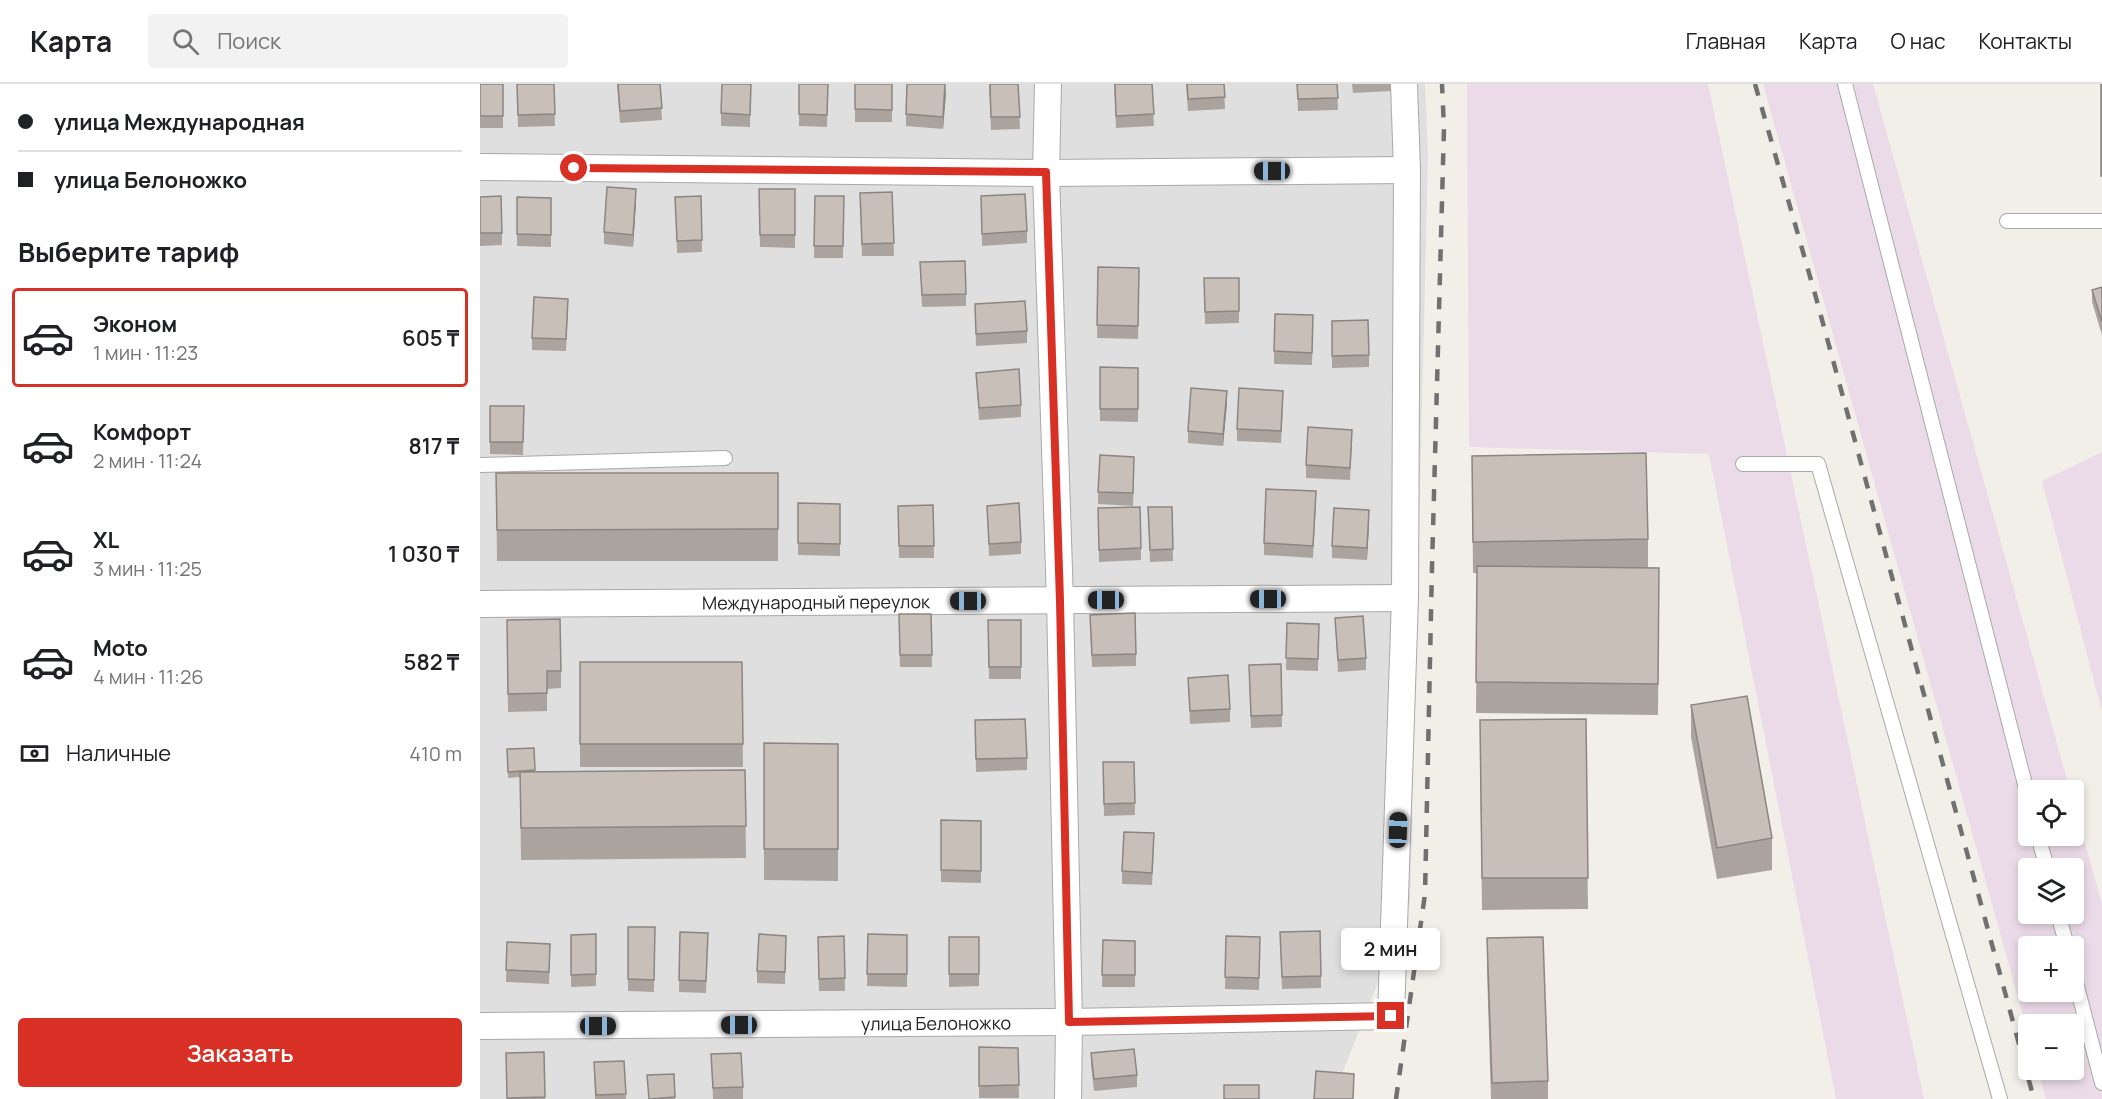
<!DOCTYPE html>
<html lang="ru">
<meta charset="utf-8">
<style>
body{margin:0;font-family:Manrope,sans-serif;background:#f2f2f2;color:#202124;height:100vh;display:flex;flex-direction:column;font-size:22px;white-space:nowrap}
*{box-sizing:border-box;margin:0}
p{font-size:20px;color:#757577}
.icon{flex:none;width:33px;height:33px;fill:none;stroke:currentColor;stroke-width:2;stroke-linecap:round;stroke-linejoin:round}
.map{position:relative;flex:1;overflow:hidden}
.details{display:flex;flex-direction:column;background:#fff;width:480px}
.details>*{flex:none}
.hud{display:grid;align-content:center;height:132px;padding:0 18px;background:#fff}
.buttons{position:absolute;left:1538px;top:696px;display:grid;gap:12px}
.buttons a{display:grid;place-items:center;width:66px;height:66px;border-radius:6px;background:#fff;box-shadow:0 3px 9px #0003;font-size:30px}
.end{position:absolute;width:27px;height:27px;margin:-14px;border:8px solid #d93025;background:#fff;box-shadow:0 0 0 3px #fff}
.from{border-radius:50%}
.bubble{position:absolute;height:42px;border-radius:6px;background:#fff;box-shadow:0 3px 9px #0003;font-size:20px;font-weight:600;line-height:42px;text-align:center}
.car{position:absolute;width:18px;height:36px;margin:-18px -9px;border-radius:8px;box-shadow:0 0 4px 2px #0007;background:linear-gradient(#222 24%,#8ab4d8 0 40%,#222 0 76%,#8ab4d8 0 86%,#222 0)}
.hud b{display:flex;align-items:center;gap:21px;height:57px;font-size:22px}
.hud b+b{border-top:2px solid #e0e0e0}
.hud i{width:15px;height:15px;background:#202124}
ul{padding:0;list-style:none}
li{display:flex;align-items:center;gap:18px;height:99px;margin:0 12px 9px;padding:0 6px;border:3px solid transparent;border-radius:6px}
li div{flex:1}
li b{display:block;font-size:22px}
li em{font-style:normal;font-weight:600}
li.active{border-color:#d93025}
li>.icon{width:54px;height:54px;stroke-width:1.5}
h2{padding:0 18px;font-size:27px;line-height:72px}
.pay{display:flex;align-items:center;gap:15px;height:66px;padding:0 18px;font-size:22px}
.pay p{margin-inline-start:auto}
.action{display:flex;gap:12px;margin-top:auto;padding:12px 18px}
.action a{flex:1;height:69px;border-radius:6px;background:#d93025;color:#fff;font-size:24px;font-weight:600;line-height:69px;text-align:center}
header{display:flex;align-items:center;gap:36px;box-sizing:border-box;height:84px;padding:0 30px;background:#fff;border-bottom:2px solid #e0e0e0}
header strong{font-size:28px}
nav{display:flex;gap:33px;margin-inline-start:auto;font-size:21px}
.search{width:420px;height:54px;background:#f2f2f2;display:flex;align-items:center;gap:15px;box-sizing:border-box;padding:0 21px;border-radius:6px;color:#757577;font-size:22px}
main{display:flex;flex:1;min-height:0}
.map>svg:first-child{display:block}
.residential{fill:#e0dfdf}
.industrial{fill:#ebdbe8;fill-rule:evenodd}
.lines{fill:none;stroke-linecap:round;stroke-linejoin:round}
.lane-casing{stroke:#a9a9a9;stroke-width:16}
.street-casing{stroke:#a9a9a9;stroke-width:28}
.lane{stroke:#fff;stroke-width:14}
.street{stroke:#fff;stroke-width:26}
.rail{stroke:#707070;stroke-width:4.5;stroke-dasharray:12 12;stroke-linecap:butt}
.wall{fill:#aba49e}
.shaded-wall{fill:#8b8681}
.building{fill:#c7bfb8;stroke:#8b8681;stroke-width:1.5}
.route{stroke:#d93025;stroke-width:8}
.labels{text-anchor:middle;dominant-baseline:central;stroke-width:5;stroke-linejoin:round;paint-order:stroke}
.street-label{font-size:18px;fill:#222;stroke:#fff}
</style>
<header>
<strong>Карта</strong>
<div class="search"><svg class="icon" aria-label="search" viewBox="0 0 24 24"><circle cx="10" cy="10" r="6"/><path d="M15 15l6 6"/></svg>Поиск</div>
<nav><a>Главная</a><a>Карта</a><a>О нас</a><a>Контакты</a></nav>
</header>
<main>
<section class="details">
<div class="hud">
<b><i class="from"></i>улица Международная</b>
<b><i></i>улица Белоножко</b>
</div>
<h2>Выберите тариф</h2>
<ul>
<li class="active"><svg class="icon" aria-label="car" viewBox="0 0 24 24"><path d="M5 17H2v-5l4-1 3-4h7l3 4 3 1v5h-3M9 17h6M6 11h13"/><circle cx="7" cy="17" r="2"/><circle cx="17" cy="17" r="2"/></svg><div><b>Эконом</b><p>1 мин · 11:23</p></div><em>605 ₸</em></li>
<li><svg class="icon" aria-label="car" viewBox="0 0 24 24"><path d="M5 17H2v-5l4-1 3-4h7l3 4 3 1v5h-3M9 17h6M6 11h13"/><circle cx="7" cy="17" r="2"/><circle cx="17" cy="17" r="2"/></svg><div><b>Комфорт</b><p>2 мин · 11:24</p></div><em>817 ₸</em></li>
<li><svg class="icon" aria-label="car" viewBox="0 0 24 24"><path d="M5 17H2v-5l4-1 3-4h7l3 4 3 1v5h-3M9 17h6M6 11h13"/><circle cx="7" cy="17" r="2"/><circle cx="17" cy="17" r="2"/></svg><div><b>XL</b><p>3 мин · 11:25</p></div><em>1 030 ₸</em></li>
<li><svg class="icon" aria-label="car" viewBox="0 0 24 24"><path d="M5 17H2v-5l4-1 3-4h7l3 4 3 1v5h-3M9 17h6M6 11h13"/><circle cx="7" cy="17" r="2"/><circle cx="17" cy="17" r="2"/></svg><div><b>Moto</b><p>4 мин · 11:26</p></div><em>582 ₸</em></li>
</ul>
<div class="pay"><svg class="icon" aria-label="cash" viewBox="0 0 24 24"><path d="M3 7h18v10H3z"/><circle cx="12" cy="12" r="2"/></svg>Наличные<p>410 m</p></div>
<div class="action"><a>Заказать</a></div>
</section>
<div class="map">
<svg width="1622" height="1015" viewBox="0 0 1622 1015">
<rect width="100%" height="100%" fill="#f2efe9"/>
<path class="residential" d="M 0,0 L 945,0 L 948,71 L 930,818 L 852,1015 L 0,1015 Z"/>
<path class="industrial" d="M 987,0 L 1228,0 L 1444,1015 L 1356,1015 L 1229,370 L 989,363 Z
M 1283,0 L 1393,0 L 1590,706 L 1548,706 L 1548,752 L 1593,752 L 1593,716 L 1622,820 L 1622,1015 L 1566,1015 L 1558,986 L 1593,986 L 1593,940 L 1548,940 L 1548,949 ZM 1548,784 L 1593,784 L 1593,830 L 1548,830 ZM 1548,862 L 1593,862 L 1593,908 L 1548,908 Z
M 1622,368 L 1622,628 L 1562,397 Z"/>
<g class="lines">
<defs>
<path id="lane" d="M 1365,0 L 1548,712
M 1527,137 L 1622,137
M 1263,380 L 1338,380 L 1520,1015
M 0,381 L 245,374
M 1558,752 L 1567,784
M 1578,830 L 1587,862
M 1593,887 L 1622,999"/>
<g id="street">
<path d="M 568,0 L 566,89 L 580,517 L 589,938 L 588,1015"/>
<path d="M 0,83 L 566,89 L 927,86"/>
<path id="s1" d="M 0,520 L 925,514"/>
<path id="s2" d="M 0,942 L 589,938 L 911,932 L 925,514 L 927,86 L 924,0"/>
</g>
</defs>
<use href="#lane" class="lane-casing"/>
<use href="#street" class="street-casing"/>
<use href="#lane" class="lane"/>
<use href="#street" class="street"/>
<path class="rail" d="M 1275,0 L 1335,210 L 1554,1015
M 916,1015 L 945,810 L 952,483 L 964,44 L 962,0"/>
</g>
<path class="wall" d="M 0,0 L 23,0 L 23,44 L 0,44 Z
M 37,0 L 74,0 L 75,42 L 38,43 Z
M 137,0 L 180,0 L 182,36 L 140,39 Z
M 271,0 L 270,43 L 241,42 L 241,29 Z
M 319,0 L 348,0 L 347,43 L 319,42 Z
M 375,0 L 412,0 L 412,38 L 375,38 Z
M 509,0 L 538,0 L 540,45 L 511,46 Z
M 634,0 L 672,0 L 674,42 L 636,44 Z
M 706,0 L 744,0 L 745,25 L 708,27 Z
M 817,0 L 857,0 L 858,26 L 818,27 Z
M 872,0 L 911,0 L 911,7 L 873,9 Z
M 466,9 L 463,45 L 426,42 L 426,30 Z
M 279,105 L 315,105 L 315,164 L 280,163 Z
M 412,108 L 414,172 L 382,172 L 380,121 Z
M 221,112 L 222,168 L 197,169 L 195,113 Z
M 335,112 L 364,112 L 363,174 L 334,174 Z
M 501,112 L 547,147 L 547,159 L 502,162 Z
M 0,113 L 22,149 L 22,161 L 0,162 Z
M 37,113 L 71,114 L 71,163 L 37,162 Z
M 156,118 L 153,163 L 124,160 L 124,148 Z
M 440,178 L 486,210 L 486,222 L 442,223 Z
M 618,183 L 659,184 L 658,255 L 617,254 Z
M 724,194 L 759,194 L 759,239 L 725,240 Z
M 1622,203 L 1622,251 L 1612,218 L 1612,206 Z
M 495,220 L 547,247 L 547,259 L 496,262 Z
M 88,227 L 86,267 L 52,266 L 52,254 Z
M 852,237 L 889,271 L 889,283 L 852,284 Z
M 833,243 L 832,281 L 794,280 L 794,267 Z
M 620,283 L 658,284 L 658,338 L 620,337 Z
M 496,289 L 541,321 L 541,333 L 499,336 Z
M 747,319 L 743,362 L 708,359 L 708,347 Z
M 803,319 L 801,359 L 757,357 L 757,345 Z
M 10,322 L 44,322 L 43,371 L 10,370 Z
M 872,358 L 870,396 L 826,394 L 826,381 Z
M 992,372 L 1168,455 L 1168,484 L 1179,484 L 1178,631 L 996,629 L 997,489 L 993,489 Z
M 654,385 L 653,422 L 618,420 L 618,408 Z
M 16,389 L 298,389 L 298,477 L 17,477 Z
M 318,419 L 360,420 L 360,472 L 318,471 Z
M 836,419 L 833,474 L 784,471 L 784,459 Z
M 453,421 L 454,474 L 419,474 L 418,422 Z
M 507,422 L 541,458 L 541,470 L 509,472 Z
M 668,423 L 692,423 L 693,477 L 670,478 Z
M 618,436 L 661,464 L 661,476 L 619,478 Z
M 889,439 L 887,476 L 852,474 L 852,462 Z
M 419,530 L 451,530 L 452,583 L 420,583 Z
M 855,534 L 886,574 L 886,586 L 858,588 Z
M 27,536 L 81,587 L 81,604 L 67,605 L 67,627 L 28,628 Z
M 508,536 L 541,536 L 541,595 L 509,595 Z
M 807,539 L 839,540 L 838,587 L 806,586 Z
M 610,543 L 656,570 L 656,582 L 612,583 Z
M 100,578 L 262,578 L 263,683 L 100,683 Z
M 801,580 L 802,643 L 771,644 L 769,581 Z
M 708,594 L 750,625 L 750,638 L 710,640 Z
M 1211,621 L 1292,754 L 1292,786 L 1237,795 L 1211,653 Z
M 1106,635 L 1108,825 L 1002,826 L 1000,668 Z
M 495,636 L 547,674 L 547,686 L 496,688 Z
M 284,659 L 358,660 L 358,797 L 284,796 Z
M 54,664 L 55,688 L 265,686 L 266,774 L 41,776 L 40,693 L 28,694 L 27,665 Z
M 623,678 L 654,678 L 655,731 L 624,732 Z
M 461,736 L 501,737 L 501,799 L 461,798 Z
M 674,761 L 672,801 L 642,800 L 642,787 Z
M 148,843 L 175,843 L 174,908 L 148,907 Z
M 200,848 L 228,849 L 226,909 L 199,908 Z
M 800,848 L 841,892 L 841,904 L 802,905 Z
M 116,850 L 116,902 L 91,903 L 91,851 Z
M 388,850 L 427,851 L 427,903 L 387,902 Z
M 306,852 L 305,900 L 277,899 L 277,887 Z
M 364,852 L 365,907 L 339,907 L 338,853 Z
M 746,852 L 780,853 L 779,906 L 745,905 Z
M 469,853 L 499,853 L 499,902 L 469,903 Z
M 1007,854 L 1068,997 L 1068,1015 L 1011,1015 L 1007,886 Z
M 623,856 L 655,857 L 655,903 L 622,903 Z
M 27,858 L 70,860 L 69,900 L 26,898 Z
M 499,963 L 538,964 L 539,1014 L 499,1014 Z
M 64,968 L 65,1015 L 27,1015 L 26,969 Z
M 611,969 L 657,991 L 657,1003 L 614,1007 L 611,981 Z
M 231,970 L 263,1003 L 263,1015 L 233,1015 Z
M 144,977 L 146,1015 L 115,1015 L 114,978 Z
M 194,990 L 195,1015 L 168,1015 Z"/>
<path class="shaded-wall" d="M 466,0 L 466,9 L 463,45 L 463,33 Z
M 156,105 L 156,118 L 153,163 L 153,151 Z
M 747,307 L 747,319 L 743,362 L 743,350 Z
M 889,426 L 889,439 L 887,476 L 887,464 Z"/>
<path class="building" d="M 0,0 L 23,0 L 23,32 L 0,32 Z
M 37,0 L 74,0 L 75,30 L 38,31 Z
M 138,0 L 180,0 L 182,24 L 140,27 Z
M 242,0 L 271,0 L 270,31 L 241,29 Z
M 319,0 L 348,0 L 347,31 L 319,30 Z
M 375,0 L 412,0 L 412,26 L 375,25 Z
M 427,0 L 465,0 L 463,33 L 426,30 Z
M 510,0 L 538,0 L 540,33 L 511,33 Z
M 635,0 L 672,0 L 674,30 L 636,32 Z
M 707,0 L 744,0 L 745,13 L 708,15 Z
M 817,0 L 857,0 L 858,14 L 818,15 Z
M 1621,0 L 1622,0 L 1622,92 L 1621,92 Z
M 127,103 L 156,105 L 153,151 L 124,148 Z
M 279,105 L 315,105 L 315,151 L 280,151 Z
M 412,108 L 414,159 L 382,160 L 380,109 Z
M 545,110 L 547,147 L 502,150 L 501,112 Z
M 21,112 L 22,149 L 0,149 L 0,113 Z
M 221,112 L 222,156 L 197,157 L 195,113 Z
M 335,112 L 364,112 L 363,162 L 334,162 Z
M 37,113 L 71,114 L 71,151 L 37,150 Z
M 485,177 L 486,210 L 442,211 L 440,178 Z
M 618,183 L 659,184 L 658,242 L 617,241 Z
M 724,194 L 759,194 L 759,227 L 725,228 Z
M 1622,203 L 1622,238 L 1612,206 Z
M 54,213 L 88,215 L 86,255 L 52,254 Z
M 545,217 L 547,247 L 496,250 L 495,220 Z
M 795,230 L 833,231 L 832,269 L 794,267 Z
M 888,236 L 889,271 L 852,272 L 852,237 Z
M 620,283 L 658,284 L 658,325 L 620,325 Z
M 539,285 L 541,321 L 499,324 L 496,289 Z
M 711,304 L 747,307 L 743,350 L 708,347 Z
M 759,304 L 803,307 L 801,347 L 757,345 Z
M 10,322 L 44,322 L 43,358 L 10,358 Z
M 828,343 L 872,346 L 870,384 L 826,381 Z
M 1166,369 L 1168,455 L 993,458 L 992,372 Z
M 620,371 L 654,373 L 653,409 L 618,408 Z
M 16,389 L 298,389 L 298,445 L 17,446 Z
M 786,405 L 836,407 L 833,462 L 784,459 Z
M 318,419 L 360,420 L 360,460 L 318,459 Z
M 539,419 L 541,458 L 509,460 L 507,422 Z
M 453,421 L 454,462 L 419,462 L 418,422 Z
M 660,423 L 661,464 L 619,466 L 618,424 Z
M 668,423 L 692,423 L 693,465 L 670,466 Z
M 854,424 L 889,426 L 887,464 L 852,462 Z
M 997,482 L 1179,484 L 1178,600 L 996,598 Z
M 655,529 L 656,570 L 612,571 L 610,531 Z
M 419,530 L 451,530 L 452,571 L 420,571 Z
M 883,532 L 886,574 L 858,576 L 855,534 Z
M 80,535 L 81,587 L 67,587 L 67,609 L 28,610 L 27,536 Z
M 508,536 L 541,536 L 541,583 L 509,583 Z
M 807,539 L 839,540 L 838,575 L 806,574 Z
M 100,578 L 262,578 L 263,660 L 100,660 Z
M 801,580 L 802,631 L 771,632 L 769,581 Z
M 748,591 L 750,625 L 710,627 L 708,594 Z
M 1267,612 L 1292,754 L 1237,764 L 1211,621 Z
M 545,635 L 547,674 L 496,675 L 495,636 Z
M 1106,635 L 1108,794 L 1002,794 L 1000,636 Z
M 284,659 L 358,660 L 358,765 L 284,765 Z
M 54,664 L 55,686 L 28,688 L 27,665 Z
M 623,678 L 654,678 L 655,719 L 624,720 Z
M 265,686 L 266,742 L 41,744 L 40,688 Z
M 461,736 L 501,737 L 501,787 L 461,786 Z
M 644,748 L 674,749 L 672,789 L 642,787 Z
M 148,843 L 175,843 L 174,896 L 148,895 Z
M 840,847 L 841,892 L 802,893 L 800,848 Z
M 200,848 L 228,849 L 226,897 L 199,896 Z
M 116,850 L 116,890 L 91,891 L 91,851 Z
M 279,850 L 306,852 L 305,888 L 277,887 Z
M 388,850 L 427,851 L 427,890 L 387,890 Z
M 364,852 L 365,894 L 339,895 L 338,853 Z
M 746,852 L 780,853 L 779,894 L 745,893 Z
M 469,853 L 499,853 L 499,890 L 469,890 Z
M 1063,853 L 1068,997 L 1012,999 L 1007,854 Z
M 623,856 L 655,857 L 655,891 L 622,891 Z
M 27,858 L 70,860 L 69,888 L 26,886 Z
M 499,963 L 538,964 L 539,1001 L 499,1002 Z
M 654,965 L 657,991 L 614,995 L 611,969 Z
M 64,968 L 65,1013 L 27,1014 L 26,969 Z
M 261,969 L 263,1003 L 233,1004 L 231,970 Z
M 144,977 L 146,1010 L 116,1011 L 114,978 Z
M 836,987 L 874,990 L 873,1015 L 834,1015 Z
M 194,990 L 195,1013 L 169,1015 L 167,991 Z
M 744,1001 L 779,1001 L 779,1015 L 744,1015 Z"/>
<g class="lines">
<path class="route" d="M 94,84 L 566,88 L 580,517 L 589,938 L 911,932"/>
</g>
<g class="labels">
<g class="street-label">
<text stroke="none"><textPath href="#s1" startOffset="336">Международный переулок</textPath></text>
<text stroke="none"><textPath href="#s2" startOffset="456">улица Белоножко</textPath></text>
</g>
</g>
</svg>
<div class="buttons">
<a><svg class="icon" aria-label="locate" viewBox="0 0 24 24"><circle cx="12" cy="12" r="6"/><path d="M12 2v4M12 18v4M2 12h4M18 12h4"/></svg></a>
<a><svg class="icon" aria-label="layers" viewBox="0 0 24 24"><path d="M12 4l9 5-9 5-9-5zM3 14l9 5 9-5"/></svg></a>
<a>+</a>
<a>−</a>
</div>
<i class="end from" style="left:94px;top:84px"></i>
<i class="end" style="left:911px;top:932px"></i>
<div class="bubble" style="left:861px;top:844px;width:99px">2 мин</div>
<i class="car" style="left:792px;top:87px;rotate:270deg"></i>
<i class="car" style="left:788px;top:515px;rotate:270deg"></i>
<i class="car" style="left:626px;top:516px;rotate:270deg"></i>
<i class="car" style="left:488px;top:517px;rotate:270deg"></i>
<i class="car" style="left:918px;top:746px;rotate:2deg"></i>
<i class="car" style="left:259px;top:941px;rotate:270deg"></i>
<i class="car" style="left:118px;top:942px;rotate:90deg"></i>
</div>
</main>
